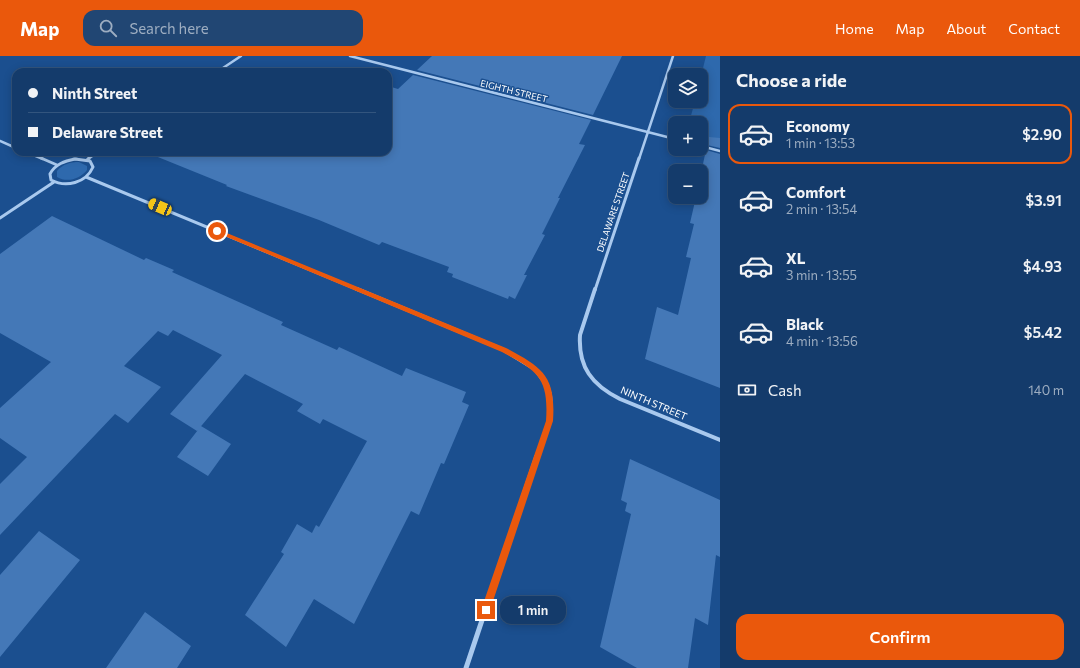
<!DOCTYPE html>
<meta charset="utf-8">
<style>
body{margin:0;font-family:Commissioner,sans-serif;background:#214673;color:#f1f3f6;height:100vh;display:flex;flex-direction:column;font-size:15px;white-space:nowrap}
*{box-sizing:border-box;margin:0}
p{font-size:13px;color:#9dadc1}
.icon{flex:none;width:22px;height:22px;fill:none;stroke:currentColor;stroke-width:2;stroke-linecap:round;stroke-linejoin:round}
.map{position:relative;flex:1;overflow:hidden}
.side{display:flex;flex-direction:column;background:#143b6b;width:360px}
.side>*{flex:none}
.banner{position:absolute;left:12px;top:12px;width:380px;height:88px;border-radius:12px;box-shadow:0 2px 10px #0003,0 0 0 1px #33557e;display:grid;align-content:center;height:88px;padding:0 16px;background:#143b6b}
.buttons{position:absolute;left:668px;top:12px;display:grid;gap:8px}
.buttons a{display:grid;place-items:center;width:40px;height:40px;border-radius:8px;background:#143b6b;box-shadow:0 2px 10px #0003,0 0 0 1px #33557e;font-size:20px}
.end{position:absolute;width:18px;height:18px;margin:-9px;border:5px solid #ea580c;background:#fff;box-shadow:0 0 0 2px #fff}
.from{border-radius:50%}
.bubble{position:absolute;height:28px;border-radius:12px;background:#143b6b;box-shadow:0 2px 10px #0003,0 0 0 1px #33557e;font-size:13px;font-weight:600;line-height:28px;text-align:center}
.car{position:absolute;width:12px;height:24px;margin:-12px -6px;border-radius:5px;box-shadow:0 0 3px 1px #0007;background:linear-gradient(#f5c518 24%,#345 0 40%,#f5c518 0 76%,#345 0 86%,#f5c518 0)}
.banner b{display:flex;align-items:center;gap:14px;height:38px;font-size:15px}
.banner b+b{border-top:1px solid #33557e}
.banner i{width:10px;height:10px;background:#f1f3f6}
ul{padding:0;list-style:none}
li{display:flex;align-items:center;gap:12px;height:60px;margin:0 8px 6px;padding:0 8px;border:2px solid transparent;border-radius:12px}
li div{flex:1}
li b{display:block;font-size:15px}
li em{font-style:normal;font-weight:600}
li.current{border-color:#ea580c}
li>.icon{width:36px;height:36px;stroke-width:1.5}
h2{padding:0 16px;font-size:18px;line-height:48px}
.pay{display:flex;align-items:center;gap:10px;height:44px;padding:0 16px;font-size:15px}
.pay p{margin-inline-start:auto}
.action{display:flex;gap:8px;margin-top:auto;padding:8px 16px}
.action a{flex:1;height:46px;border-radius:12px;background:#ea580c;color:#fff;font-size:16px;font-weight:600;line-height:46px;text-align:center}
header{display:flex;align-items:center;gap:24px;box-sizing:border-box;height:56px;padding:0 20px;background:#ea580c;color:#fff}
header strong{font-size:19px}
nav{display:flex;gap:22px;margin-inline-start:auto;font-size:14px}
.search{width:280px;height:36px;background:#214673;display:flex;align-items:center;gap:10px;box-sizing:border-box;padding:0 14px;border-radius:12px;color:#9dadc1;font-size:15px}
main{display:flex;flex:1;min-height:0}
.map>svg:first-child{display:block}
.green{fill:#2e69ad}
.building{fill:#4478b7}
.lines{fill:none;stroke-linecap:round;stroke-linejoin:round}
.minor-far3{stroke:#a9c9ee;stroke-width:2.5}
.minor-far2{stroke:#a9c9ee;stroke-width:3}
.minor-far1{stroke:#a9c9ee;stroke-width:4}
.minor{stroke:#a9c9ee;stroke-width:5}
.route{fill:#ea580c}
.labels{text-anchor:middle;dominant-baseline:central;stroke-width:3;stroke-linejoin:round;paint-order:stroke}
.far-street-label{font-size:9px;fill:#fff;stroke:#1b4f8f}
.street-label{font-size:10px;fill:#fff;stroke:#1b4f8f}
</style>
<header>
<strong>Map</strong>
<div class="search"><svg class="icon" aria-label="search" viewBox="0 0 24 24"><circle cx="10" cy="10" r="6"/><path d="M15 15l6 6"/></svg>Search here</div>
<nav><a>Home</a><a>Map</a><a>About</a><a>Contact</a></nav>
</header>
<main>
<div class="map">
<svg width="720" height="612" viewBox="0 0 720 612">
<rect width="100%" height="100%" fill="#1b4f8f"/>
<path class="green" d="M 706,0 L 720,0 L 720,85 L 701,80 L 701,67 L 689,67 L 695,45 L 701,45 L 701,20 Z
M 79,106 L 87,110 L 87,114 C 80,123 67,127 57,121 L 57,115 C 63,108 70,106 79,106 Z"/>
<path class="building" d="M 432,0 L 622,0 L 593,59 L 417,14 Z
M 413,19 L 591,64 L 579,88 L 585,89 L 558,142 L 560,142 L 542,178 L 545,179 L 524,219 L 527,219 L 515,243 L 509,240 L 508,243 L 452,221 L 453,218 L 447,216 L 449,211 L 382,186 L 379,189 L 319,164 L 226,130 L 227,129 L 148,97 L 388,96 L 388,30 L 398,33 Z
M 709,81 L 720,82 L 720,92 L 707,89 Z
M 706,94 L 720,98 L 720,332 L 645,303 L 657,251 L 678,259 L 691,202 L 686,201 L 694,168 L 690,167 L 696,141 L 701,141 L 701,117 Z
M 52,160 L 144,204 L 146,202 L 174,214 L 172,216 L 283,266 L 281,269 L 337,294 L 339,291 L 402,320 L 406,312 L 466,336 L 462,346 L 469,349 L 444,408 L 441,407 L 419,459 L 411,455 L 354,568 L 314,543 L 286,591 L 245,559 L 284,498 L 281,496 L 297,468 L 312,477 L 316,469 L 319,471 L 367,385 L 323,363 L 320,368 L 297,355 L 303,348 L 245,318 L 197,375 L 170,358 L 222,299 L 173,274 L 168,280 L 158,275 L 124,310 L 161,331 L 128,367 L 115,358 L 0,479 L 0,428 L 27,401 L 0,382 L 0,352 L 51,306 L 0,277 L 0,198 Z
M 201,370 L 231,388 L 208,420 L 177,401 Z
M 630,403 L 720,444 L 720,501 L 716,499 L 708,569 L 695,562 L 688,612 L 637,612 L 600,591 L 631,458 L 625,455 L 627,447 L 621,444 Z
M 39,475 L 80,504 L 0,601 L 0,519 Z
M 145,556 L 191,590 L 177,612 L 106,612 Z"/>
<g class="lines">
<path class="minor-far3" d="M 350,0 L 675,83
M 217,16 L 241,0
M 0,85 L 16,92
M 701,90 L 720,95
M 26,96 L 43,103
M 73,103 L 77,103
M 88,103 L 98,96
M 639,103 L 673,0"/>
<path class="minor-far2" d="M 41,102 L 57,109
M 75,103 L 90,105 L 93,111 C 86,127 66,132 51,124 L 50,118 C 55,108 65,105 75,103 Z
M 87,104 L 89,102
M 86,121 L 359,234
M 0,162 L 54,126
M 595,234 L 639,102"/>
<path class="minor-far1" d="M 357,233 L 504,294 L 535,313 L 547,329 L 550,339 L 551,351 L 549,365 L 537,401
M 595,233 L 580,279 C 578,311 592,329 620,343 L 720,384"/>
<path class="minor" d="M 466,612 L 537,400"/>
</g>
<path class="route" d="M 217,173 L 506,292 C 543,312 556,320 553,365 L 489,557 L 486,558 L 482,557 L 481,554 L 546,365 C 549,321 537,315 502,296 L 215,176 L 215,174 Z"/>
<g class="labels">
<g class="far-street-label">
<text transform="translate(514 35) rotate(14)">EIGHTH STREET</text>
<text transform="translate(613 156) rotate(-71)">DELAWARE STREET</text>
</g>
<g class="street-label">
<text transform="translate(654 347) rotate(23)">NINTH STREET</text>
</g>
</g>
</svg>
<div class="buttons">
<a><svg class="icon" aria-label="layers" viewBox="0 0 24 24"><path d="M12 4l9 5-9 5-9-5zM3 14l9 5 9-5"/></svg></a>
<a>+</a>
<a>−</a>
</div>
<i class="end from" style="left:217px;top:175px"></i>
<i class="end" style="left:486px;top:554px"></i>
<div class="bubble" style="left:500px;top:540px;width:66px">1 min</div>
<i class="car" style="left:160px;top:151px;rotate:293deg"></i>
<div class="banner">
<b><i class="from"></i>Ninth Street</b>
<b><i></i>Delaware Street</b>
</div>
</div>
<section class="side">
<h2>Choose a ride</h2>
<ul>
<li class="current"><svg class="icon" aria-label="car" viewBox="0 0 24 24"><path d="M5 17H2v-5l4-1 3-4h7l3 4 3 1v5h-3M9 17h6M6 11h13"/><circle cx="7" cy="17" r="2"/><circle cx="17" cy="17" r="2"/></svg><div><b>Economy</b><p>1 min · 13:53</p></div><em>$2.90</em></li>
<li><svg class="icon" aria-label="car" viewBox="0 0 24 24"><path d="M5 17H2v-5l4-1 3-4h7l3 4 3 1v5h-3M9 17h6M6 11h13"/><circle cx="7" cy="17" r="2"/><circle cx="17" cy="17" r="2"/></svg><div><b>Comfort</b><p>2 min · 13:54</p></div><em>$3.91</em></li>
<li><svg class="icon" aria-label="car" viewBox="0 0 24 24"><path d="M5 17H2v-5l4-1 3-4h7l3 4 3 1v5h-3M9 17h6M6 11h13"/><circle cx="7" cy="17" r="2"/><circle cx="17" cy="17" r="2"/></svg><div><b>XL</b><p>3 min · 13:55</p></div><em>$4.93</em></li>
<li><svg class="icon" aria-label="car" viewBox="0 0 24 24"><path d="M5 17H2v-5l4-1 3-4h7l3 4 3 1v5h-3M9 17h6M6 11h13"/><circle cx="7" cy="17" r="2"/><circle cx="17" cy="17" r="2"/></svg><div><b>Black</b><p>4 min · 13:56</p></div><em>$5.42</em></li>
</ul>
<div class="pay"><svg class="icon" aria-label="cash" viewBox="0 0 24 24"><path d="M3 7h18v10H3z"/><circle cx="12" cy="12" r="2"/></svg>Cash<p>140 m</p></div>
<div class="action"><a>Confirm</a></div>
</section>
</main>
